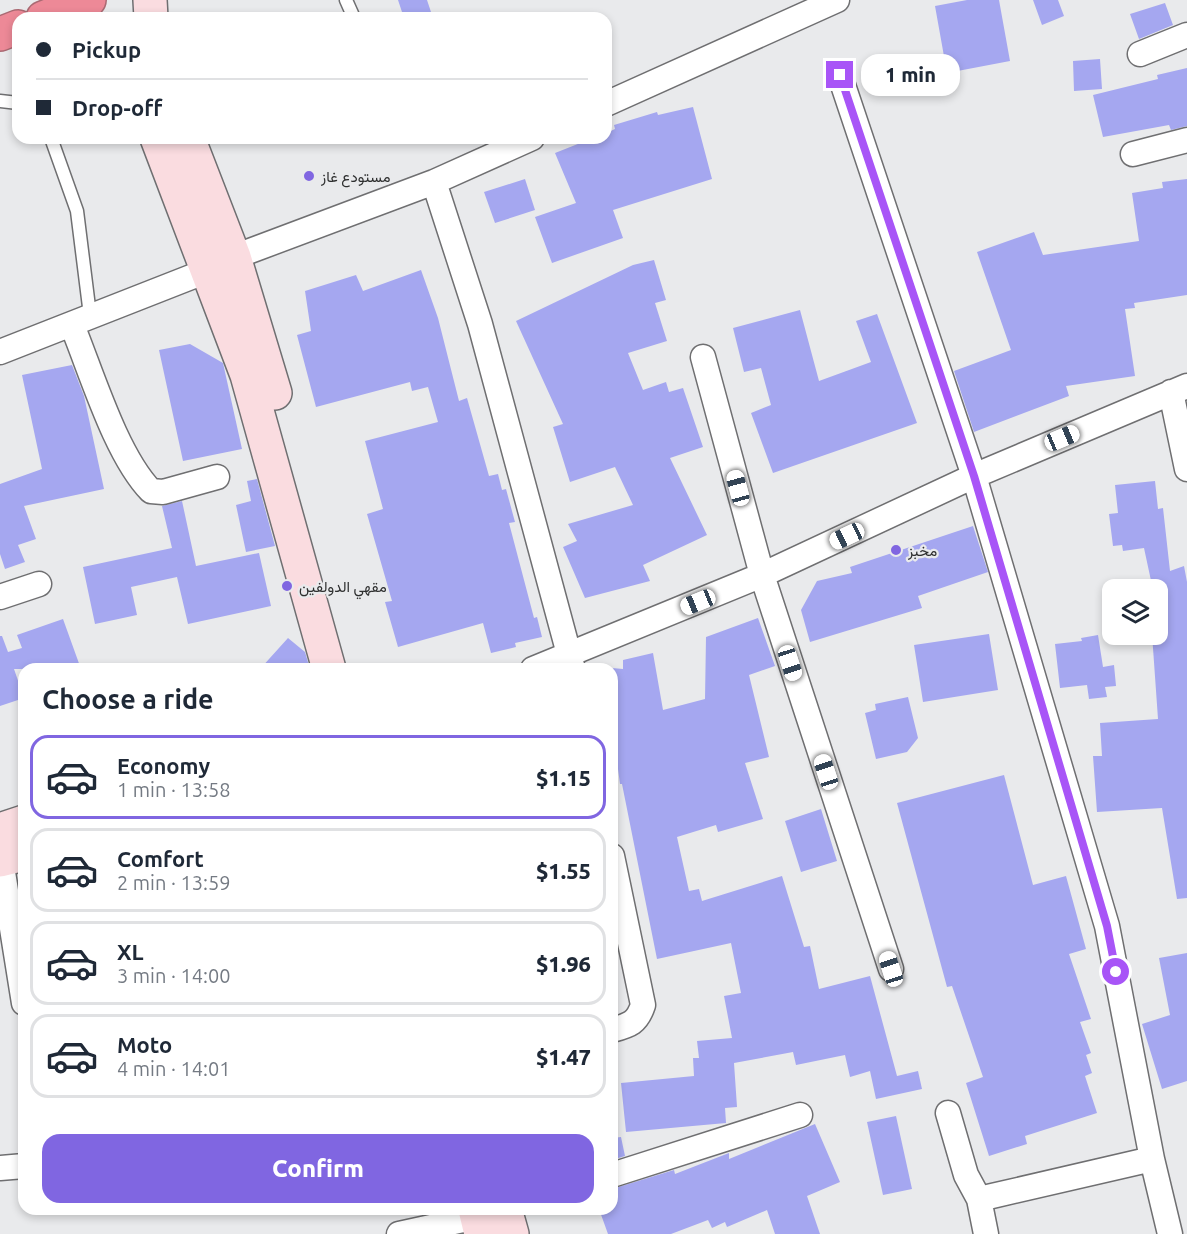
<!DOCTYPE html>
<meta charset="utf-8">
<style>
body{margin:0;font-family:Ubuntu,Vazirmatn,sans-serif;background:#f6f6f7;color:#1f2937;height:100vh;display:flex;flex-direction:column;font-size:22px;white-space:nowrap}
*{box-sizing:border-box;margin:0}
p{font-size:20px;color:#747a83}
.icon{flex:none;width:33px;height:33px;fill:none;stroke:currentColor;stroke-width:2;stroke-linecap:round;stroke-linejoin:round}
.map{position:relative;flex:1;overflow:hidden}
.side{position:absolute;left:18px;top:663px;width:600px;height:552px;display:flex;flex-direction:column;background:#fff;border-radius:18px;box-shadow:0 3px 9px #0003}
.side>*{flex:none}
.banner{position:absolute;left:12px;top:12px;width:600px;height:132px;border-radius:18px;box-shadow:0 3px 9px #0003;display:grid;align-content:center;height:132px;padding:0 24px;background:#fff}
.controls{position:absolute;left:1102px;top:579px;display:grid;gap:12px}
.controls a{display:grid;place-items:center;width:66px;height:66px;border-radius:12px;background:#fff;box-shadow:0 3px 9px #0003;font-size:30px}
.end{position:absolute;width:27px;height:27px;margin:-14px;border:8px solid #a855f7;background:#fff;box-shadow:0 0 0 3px #fff}
.from{border-radius:50%}
.bubble{position:absolute;height:42px;border-radius:18px;background:#fff;box-shadow:0 3px 9px #0003;font-size:20px;font-weight:800;line-height:42px;text-align:center}
.car{position:absolute;width:18px;height:36px;margin:-18px -9px;border-radius:8px;box-shadow:0 0 4px 2px #0007;background:linear-gradient(#fff 24%,#345 0 40%,#fff 0 76%,#345 0 86%,#fff 0)}
.banner b{display:flex;align-items:center;gap:21px;height:57px;font-size:22px}
.banner b+b{border-top:2px solid #e0e1e3}
.banner i{width:15px;height:15px;background:#1f2937}
ul{padding:0;list-style:none}
li{display:flex;align-items:center;gap:18px;height:84px;margin:0 12px 9px;padding:0 12px;border:3px solid #e0e1e3;border-radius:18px}
li div{flex:1}
li b{display:block;font-size:22px}
li em{font-style:normal;font-weight:800}
li.selected{border-color:#8066e1}
li>.icon{width:54px;height:54px;stroke-width:1.5}
h2{padding:0 24px;font-size:27px;line-height:72px}
.primary-button{display:flex;gap:12px;margin-top:auto;padding:12px 24px}
.primary-button a{flex:1;height:69px;border-radius:18px;background:#8066e1;color:#fff;font-size:24px;font-weight:800;line-height:69px;text-align:center}
.map>svg:first-child{display:block}
.building{fill:#a5a7f0}
.lines{fill:none;stroke-linecap:round;stroke-linejoin:round}
.lane-casing{stroke:#6f6f71;stroke-width:15}
.street-casing{stroke:#6f6f71;stroke-width:27}
.secondary-casing{stroke:#6f6f71;stroke-width:36}
.highway-casing{stroke:#aa6a73;stroke-width:36}
.lane{stroke:#fff;stroke-width:12}
.street{stroke:#fff;stroke-width:24}
.secondary{stroke:#fadce0;stroke-width:33}
.highway{stroke:#ed8997;stroke-width:33}
.route{stroke:#a855f7;stroke-width:8}
.poi-dot{fill:#8066e1;stroke:#e9eaec;stroke-width:2}
.labels{text-anchor:middle;dominant-baseline:central;stroke-width:4.5;stroke-linejoin:round;paint-order:stroke}
.poi-label{font-size:15px;fill:#2e2f2f;stroke:#e9eaec;text-anchor:start}
</style>
<div class="map">
<svg width="1187" height="1234" viewBox="0 0 1187 1234">
<rect width="100%" height="100%" fill="#e9eaec"/>
<path class="building" d="M 398,0 L 427,0 L 433,18 L 404,18 Z
M 967,0 L 999,0 L 1010,61 L 947,73 L 935,6 Z
M 1033,0 L 1058,0 L 1064,16 L 1042,25 Z
M 1165,3 L 1173,25 L 1139,39 L 1130,14 Z
M 1100,59 L 1102,89 L 1074,91 L 1073,61 Z
M 1187,68 L 1187,126 L 1171,130 L 1169,125 L 1103,137 L 1093,95 L 1158,79 L 1157,75 Z
M 693,107 L 712,179 L 613,210 L 623,238 L 552,263 L 535,217 L 576,203 L 555,153 L 593,138 L 606,138 L 606,133 L 615,129 L 614,125 L 657,112 L 658,115 Z
M 525,179 L 535,210 L 495,223 L 484,192 Z
M 1187,179 L 1187,295 L 1134,303 L 1135,308 L 1125,309 L 1135,376 L 1066,386 L 1069,396 L 974,432 L 954,371 L 1011,350 L 977,252 L 1034,232 L 1043,255 L 1139,241 L 1132,193 L 1163,188 L 1162,182 Z
M 654,260 L 666,300 L 655,303 L 667,341 L 628,353 L 643,390 L 666,382 L 669,392 L 683,388 L 703,447 L 670,458 L 707,535 L 643,565 L 650,581 L 585,598 L 563,547 L 577,541 L 568,524 L 633,505 L 615,467 L 570,482 L 553,427 L 563,424 L 516,321 L 633,265 Z
M 421,270 L 438,318 L 459,401 L 467,398 L 489,476 L 498,474 L 502,490 L 506,489 L 515,522 L 509,523 L 534,618 L 537,617 L 542,637 L 515,643 L 516,647 L 491,653 L 483,623 L 398,647 L 385,602 L 392,601 L 367,514 L 383,509 L 365,441 L 438,422 L 428,387 L 412,391 L 410,382 L 316,407 L 297,335 L 311,331 L 305,291 L 356,275 L 363,291 Z
M 800,310 L 819,381 L 871,362 L 856,321 L 877,314 L 917,423 L 773,473 L 751,413 L 771,405 L 761,368 L 744,372 L 733,328 Z
M 190,344 L 223,363 L 242,449 L 183,461 L 159,350 Z
M 72,365 L 84,396 L 104,489 L 24,506 L 36,539 L 18,545 L 25,562 L 5,569 L 0,554 L 0,484 L 42,469 L 22,375 Z
M 257,479 L 275,546 L 246,552 L 236,505 L 251,501 L 247,481 Z
M 1155,481 L 1158,509 L 1163,508 L 1170,571 L 1184,566 L 1187,582 L 1187,898 L 1177,899 L 1162,808 L 1097,812 L 1093,756 L 1102,756 L 1100,723 L 1158,719 L 1152,634 L 1158,634 L 1158,590 L 1153,590 L 1144,548 L 1123,551 L 1122,545 L 1113,546 L 1109,514 L 1118,513 L 1115,485 Z
M 182,501 L 196,566 L 259,553 L 271,606 L 188,624 L 177,577 L 131,587 L 137,615 L 95,624 L 83,567 L 172,548 L 162,506 Z
M 973,526 L 988,572 L 918,596 L 922,608 L 810,642 L 801,610 L 817,581 L 852,573 L 850,567 Z
M 758,618 L 775,666 L 749,675 L 769,757 L 745,763 L 763,819 L 718,832 L 716,825 L 677,837 L 689,891 L 699,889 L 702,901 L 782,876 L 804,947 L 810,946 L 819,989 L 870,976 L 897,1076 L 918,1071 L 922,1089 L 876,1099 L 870,1071 L 850,1077 L 845,1055 L 796,1065 L 793,1052 L 734,1063 L 737,1107 L 725,1108 L 726,1123 L 626,1132 L 621,1083 L 694,1076 L 693,1058 L 699,1058 L 697,1041 L 732,1038 L 724,996 L 741,993 L 731,943 L 657,959 L 622,784 L 620,784 L 612,724 L 612,668 L 623,669 L 623,660 L 653,653 L 663,710 L 705,699 L 706,637 Z
M 63,619 L 81,669 L 14,669 L 24,698 L 0,706 L 0,636 L 2,636 L 8,652 L 22,648 L 17,635 Z
M 989,634 L 998,690 L 923,702 L 914,645 Z
M 1098,635 L 1103,667 L 1114,665 L 1116,686 L 1105,687 L 1107,697 L 1089,699 L 1087,685 L 1060,688 L 1055,644 L 1082,641 L 1081,638 Z
M 288,638 L 305,652 L 310,669 L 260,669 Z
M 908,697 L 918,738 L 907,752 L 876,759 L 865,713 L 876,710 L 875,704 Z
M 1004,775 L 1033,885 L 1066,876 L 1086,949 L 1069,954 L 1091,1019 L 1080,1022 L 1091,1053 L 1086,1055 L 1092,1073 L 1085,1076 L 1097,1113 L 1025,1136 L 1027,1144 L 989,1156 L 966,1083 L 983,1077 L 952,986 L 947,987 L 897,803 Z
M 821,809 L 837,861 L 801,872 L 785,821 Z
M 1187,953 L 1187,1081 L 1162,1089 L 1142,1024 L 1170,1015 L 1159,958 Z
M 896,1116 L 912,1189 L 883,1195 L 867,1122 Z
M 815,1124 L 840,1182 L 807,1196 L 820,1234 L 775,1234 L 767,1210 L 727,1227 L 725,1222 L 712,1228 L 708,1220 L 671,1234 L 608,1234 L 599,1209 L 612,1209 L 612,1189 L 674,1170 L 675,1174 L 729,1153 L 729,1159 Z
M 621,1137 L 625,1156 L 612,1160 L 612,1138 Z"/>
<g class="lines">
<defs>
<path id="lane" d="M 346,0 L 354,18
M 0,101 L 18,103
M 51,138 L 77,211 L 90,315"/>
<path id="street" d="M 1140,54 L 1187,35
M 840,76 L 974,476 L 1107,926 L 1152,1159 L 1170,1234
M 606,104 L 837,0
M 1133,154 L 1187,140
M 434,182 L 480,324 L 573,669
M 72,325 C 92,374 116,455 151,491 L 163,492 L 217,477
M 0,352 L 209,270 L 234,257 L 434,182 L 532,138
M 703,357 L 762,575 L 891,969
M 1171,392 L 1187,469
M 0,597 L 39,584
M 533,669 L 762,575 L 974,476 L 1187,386
M 612,856 L 643,1005 C 637,1023 630,1025 612,1030
M 1,860 L 24,1003
M 948,1113 L 966,1175 L 979,1199 L 986,1234
M 0,1168 L 24,1166
M 612,1175 L 800,1115
M 979,1199 L 1152,1159
M 399,1234 L 477,1217"/>
<path id="secondary" d="M 150,0 L 151,18
M 157,138 L 247,375 L 329,669
M 188,138 L 234,257 L 275,393
M 0,830 L 24,822
M 0,860 L 24,854
M 475,1209 L 481,1234
M 505,1209 L 512,1234"/>
<path id="highway" d="M 43,18 L 89,0
M 0,34 L 18,27"/>
</defs>
<use href="#lane" class="lane-casing"/>
<use href="#street" class="street-casing"/>
<use href="#secondary" class="secondary-casing"/>
<use href="#highway" class="highway-casing"/>
<use href="#lane" class="lane"/>
<use href="#street" class="street"/>
<use href="#secondary" class="secondary"/>
<use href="#highway" class="highway"/>
</g>
<g class="lines">
<path class="route" d="M 840,75 L 974,476 L 1107,926 L 1116,972"/>
</g>
<g class="poi-dot">
<circle cx="309" cy="176" r="6"/>
<circle cx="896" cy="550" r="6"/>
<circle cx="287" cy="586" r="6"/>
</g>
<g class="labels">
<g class="poi-label">
<text x="321" y="176">مستودع غاز</text>
<text x="908" y="550">مخبز</text>
<text x="299" y="586">مقهي الدولفين</text>
</g>
</g>
</svg>
<div class="controls">
<a><svg class="icon" aria-label="layers" viewBox="0 0 24 24"><path d="M12 4l9 5-9 5-9-5zM3 14l9 5 9-5"/></svg></a>
</div>
<i class="end from" style="left:1116px;top:972px"></i>
<i class="end" style="left:840px;top:75px"></i>
<div class="bubble" style="left:861px;top:54px;width:99px">1 min</div>
<i class="car" style="left:1062px;top:438px;rotate:67deg"></i>
<i class="car" style="left:738px;top:488px;rotate:345deg"></i>
<i class="car" style="left:847px;top:536px;rotate:245deg"></i>
<i class="car" style="left:698px;top:602px;rotate:248deg"></i>
<i class="car" style="left:790px;top:663px;rotate:162deg"></i>
<i class="car" style="left:826px;top:772px;rotate:342deg"></i>
<i class="car" style="left:891px;top:969px;rotate:342deg"></i>
<div class="banner">
<b><i class="from"></i>Pickup</b>
<b><i></i>Drop-off</b>
</div>
<section class="side">
<h2>Choose a ride</h2>
<ul>
<li class="selected"><svg class="icon" aria-label="car" viewBox="0 0 24 24"><path d="M5 17H2v-5l4-1 3-4h7l3 4 3 1v5h-3M9 17h6M6 11h13"/><circle cx="7" cy="17" r="2"/><circle cx="17" cy="17" r="2"/></svg><div><b>Economy</b><p>1 min · 13:58</p></div><em>$1.15</em></li>
<li><svg class="icon" aria-label="car" viewBox="0 0 24 24"><path d="M5 17H2v-5l4-1 3-4h7l3 4 3 1v5h-3M9 17h6M6 11h13"/><circle cx="7" cy="17" r="2"/><circle cx="17" cy="17" r="2"/></svg><div><b>Comfort</b><p>2 min · 13:59</p></div><em>$1.55</em></li>
<li><svg class="icon" aria-label="car" viewBox="0 0 24 24"><path d="M5 17H2v-5l4-1 3-4h7l3 4 3 1v5h-3M9 17h6M6 11h13"/><circle cx="7" cy="17" r="2"/><circle cx="17" cy="17" r="2"/></svg><div><b>XL</b><p>3 min · 14:00</p></div><em>$1.96</em></li>
<li><svg class="icon" aria-label="car" viewBox="0 0 24 24"><path d="M5 17H2v-5l4-1 3-4h7l3 4 3 1v5h-3M9 17h6M6 11h13"/><circle cx="7" cy="17" r="2"/><circle cx="17" cy="17" r="2"/></svg><div><b>Moto</b><p>4 min · 14:01</p></div><em>$1.47</em></li>
</ul>
<div class="primary-button"><a>Confirm</a></div>
</section>
</div>
